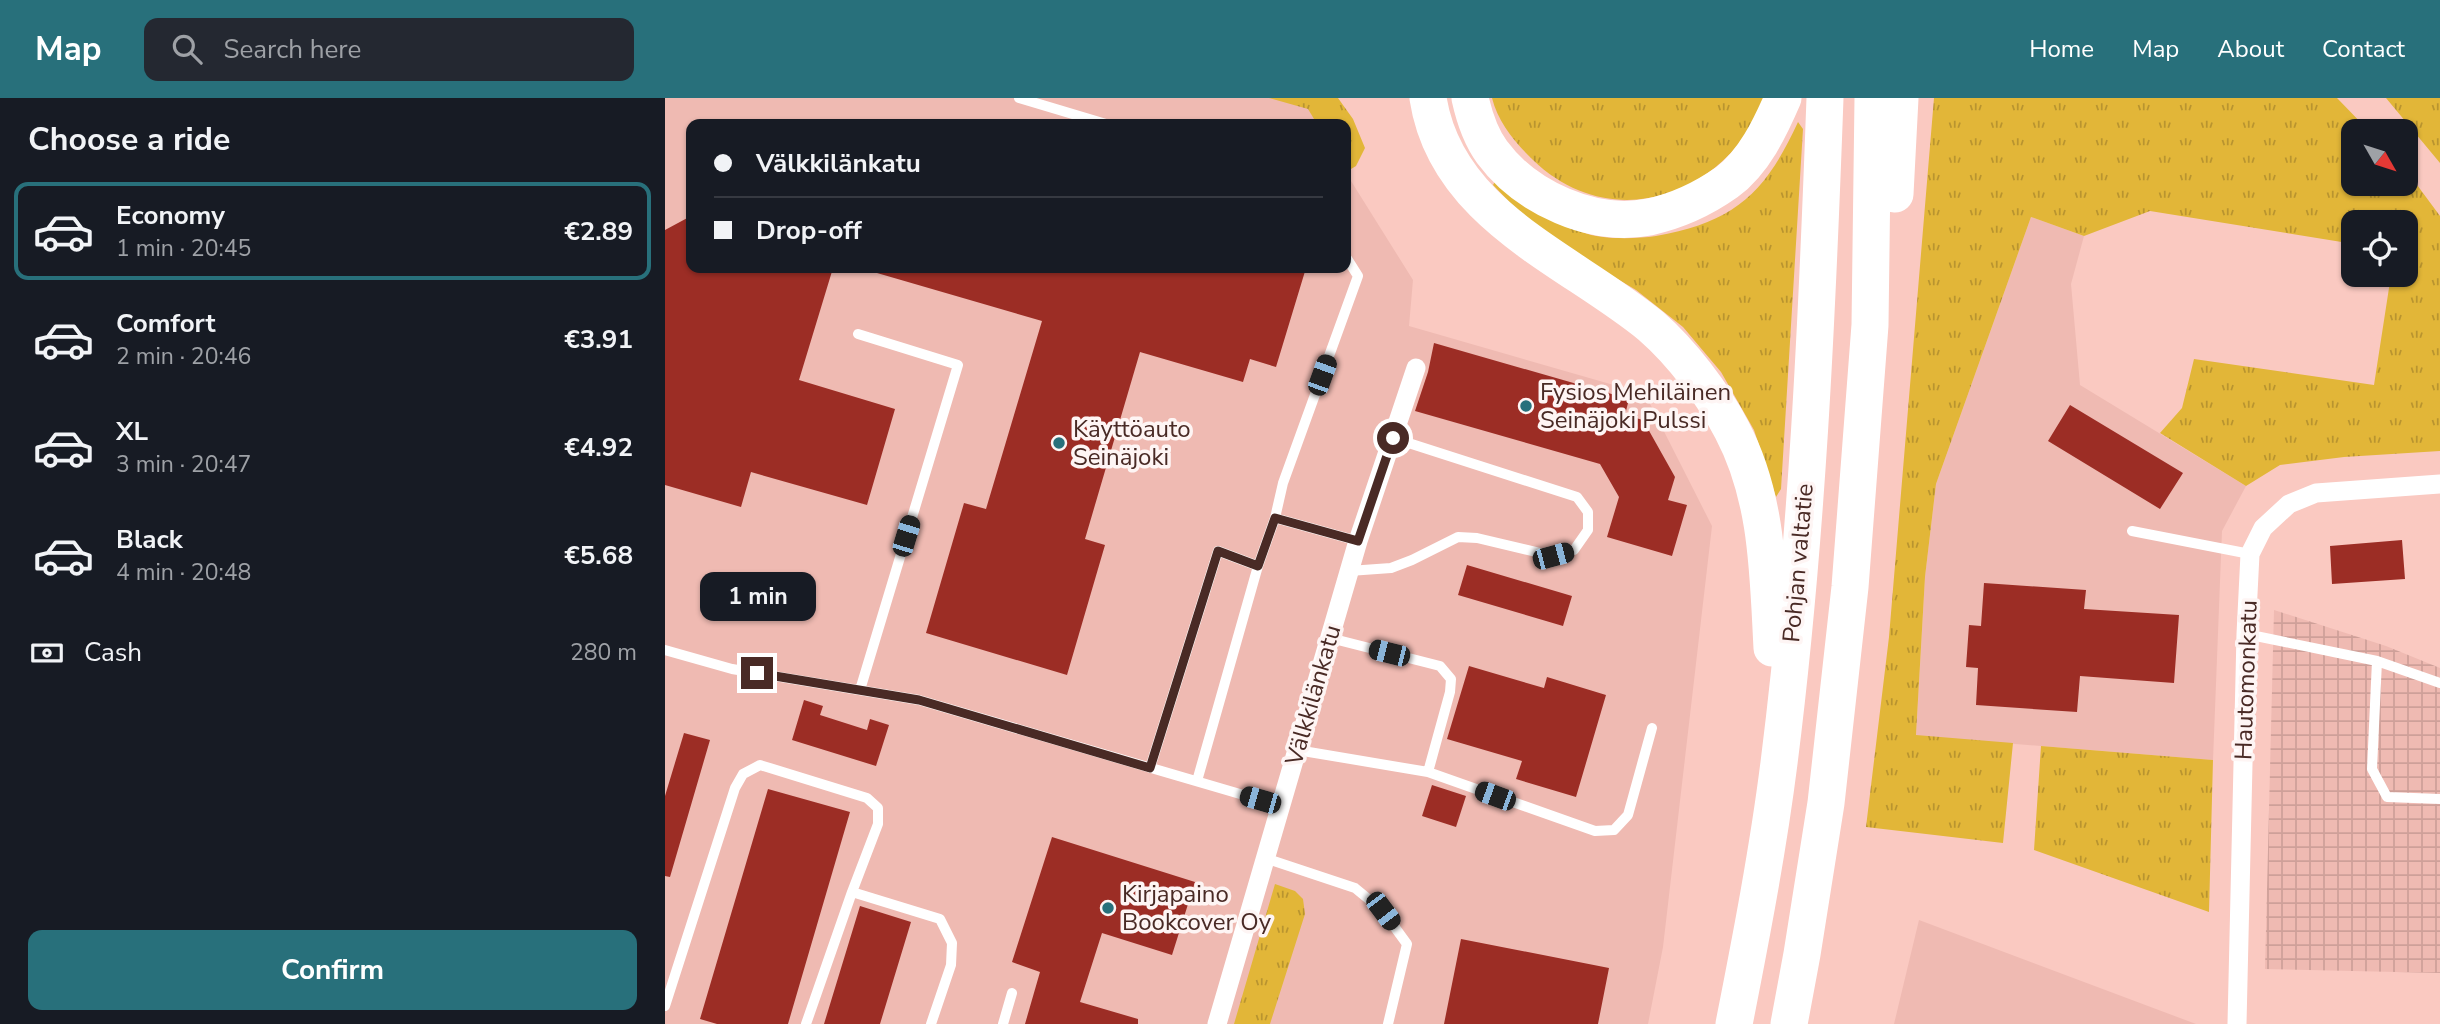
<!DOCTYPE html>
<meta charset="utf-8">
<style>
body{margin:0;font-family:"Nunito Sans",sans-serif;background:#242831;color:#f1f3f6;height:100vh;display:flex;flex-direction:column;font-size:26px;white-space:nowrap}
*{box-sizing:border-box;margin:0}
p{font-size:23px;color:#9ea1a6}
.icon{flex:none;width:38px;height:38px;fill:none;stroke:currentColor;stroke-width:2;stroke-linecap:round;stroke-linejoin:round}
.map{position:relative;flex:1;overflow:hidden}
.sheet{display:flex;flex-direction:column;background:#171b24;width:665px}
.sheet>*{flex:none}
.banner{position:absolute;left:21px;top:21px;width:665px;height:154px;border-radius:14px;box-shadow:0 2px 5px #0004;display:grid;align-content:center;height:154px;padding:0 28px;background:#171b24}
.needle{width:46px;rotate:129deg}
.fabs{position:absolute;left:1676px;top:21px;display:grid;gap:14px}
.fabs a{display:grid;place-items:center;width:77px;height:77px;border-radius:14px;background:#171b24;box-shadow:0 2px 5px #0004;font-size:35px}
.end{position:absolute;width:32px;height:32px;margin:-16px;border:9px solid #492a25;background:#fff;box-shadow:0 0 0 4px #fff}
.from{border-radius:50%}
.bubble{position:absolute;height:49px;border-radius:14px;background:#171b24;box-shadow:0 2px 5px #0004;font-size:23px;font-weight:700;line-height:49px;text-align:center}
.car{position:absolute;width:21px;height:42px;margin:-21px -10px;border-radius:9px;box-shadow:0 0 5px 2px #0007;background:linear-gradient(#222 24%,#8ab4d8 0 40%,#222 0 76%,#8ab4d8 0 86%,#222 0)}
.banner b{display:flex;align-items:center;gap:24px;height:66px;font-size:26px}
.banner b+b{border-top:2px solid #363941}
.banner i{width:18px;height:18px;background:#f1f3f6}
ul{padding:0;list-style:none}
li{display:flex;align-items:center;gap:21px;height:98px;margin:0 14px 10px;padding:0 14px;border:4px solid transparent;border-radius:14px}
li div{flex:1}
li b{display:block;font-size:26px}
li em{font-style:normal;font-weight:700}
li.selected{border-color:#28707b}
li>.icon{width:63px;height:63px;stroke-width:1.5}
h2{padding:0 28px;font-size:32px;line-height:84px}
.pay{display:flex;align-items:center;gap:18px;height:77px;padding:0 28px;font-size:26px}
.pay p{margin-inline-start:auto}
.action{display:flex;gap:14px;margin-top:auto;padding:14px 28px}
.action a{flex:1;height:80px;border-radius:14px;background:#28707b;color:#fff;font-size:28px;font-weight:700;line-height:80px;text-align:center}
header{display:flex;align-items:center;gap:42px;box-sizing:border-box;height:98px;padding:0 35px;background:#28707b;color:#fff}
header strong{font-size:33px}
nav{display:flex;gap:38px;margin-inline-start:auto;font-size:24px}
.search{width:490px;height:63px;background:#242831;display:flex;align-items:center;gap:18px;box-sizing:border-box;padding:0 24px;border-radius:14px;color:#9ea1a6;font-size:26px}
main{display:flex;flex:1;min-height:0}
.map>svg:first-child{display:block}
.built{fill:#efbab2}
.industrial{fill:url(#industrial-grid)}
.grass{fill:url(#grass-tufts)}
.building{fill:#9c2d25}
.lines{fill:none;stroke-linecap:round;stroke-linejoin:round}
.lane{stroke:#fff;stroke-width:10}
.street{stroke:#fff;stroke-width:19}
.highway{stroke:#fff;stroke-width:37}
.route{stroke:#492a25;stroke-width:9}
.poi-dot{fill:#28707b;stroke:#fef5f4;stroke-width:2.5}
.labels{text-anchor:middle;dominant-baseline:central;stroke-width:7;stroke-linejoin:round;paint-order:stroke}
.poi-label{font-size:24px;fill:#492a25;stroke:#fef5f4;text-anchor:start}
.street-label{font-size:24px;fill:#492a25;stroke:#fef5f4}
</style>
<header>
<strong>Map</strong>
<div class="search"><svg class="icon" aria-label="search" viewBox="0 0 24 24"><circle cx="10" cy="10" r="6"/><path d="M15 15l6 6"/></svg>Search here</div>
<nav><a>Home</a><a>Map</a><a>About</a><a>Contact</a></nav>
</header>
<main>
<section class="sheet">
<h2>Choose a ride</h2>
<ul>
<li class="selected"><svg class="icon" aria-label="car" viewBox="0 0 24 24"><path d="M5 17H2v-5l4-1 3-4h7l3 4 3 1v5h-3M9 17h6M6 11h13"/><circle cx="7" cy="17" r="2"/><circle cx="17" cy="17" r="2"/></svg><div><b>Economy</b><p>1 min · 20:45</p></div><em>€2.89</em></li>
<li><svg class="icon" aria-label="car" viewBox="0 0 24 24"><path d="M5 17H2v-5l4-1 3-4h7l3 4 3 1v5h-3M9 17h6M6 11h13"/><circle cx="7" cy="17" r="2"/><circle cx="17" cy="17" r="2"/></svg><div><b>Comfort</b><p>2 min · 20:46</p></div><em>€3.91</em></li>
<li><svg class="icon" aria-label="car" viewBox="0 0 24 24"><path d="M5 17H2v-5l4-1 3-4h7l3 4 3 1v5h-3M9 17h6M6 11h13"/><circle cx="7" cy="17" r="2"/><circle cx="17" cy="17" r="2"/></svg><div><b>XL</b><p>3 min · 20:47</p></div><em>€4.92</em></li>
<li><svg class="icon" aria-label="car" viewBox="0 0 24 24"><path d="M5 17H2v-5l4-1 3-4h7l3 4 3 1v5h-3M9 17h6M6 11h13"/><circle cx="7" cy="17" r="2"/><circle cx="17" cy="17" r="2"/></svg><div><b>Black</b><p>4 min · 20:48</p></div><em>€5.68</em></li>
</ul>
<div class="pay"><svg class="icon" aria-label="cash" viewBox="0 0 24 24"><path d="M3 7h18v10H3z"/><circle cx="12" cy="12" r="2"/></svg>Cash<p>280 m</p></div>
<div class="action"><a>Confirm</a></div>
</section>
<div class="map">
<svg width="1775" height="926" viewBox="0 0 1775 926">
<defs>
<pattern id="industrial-grid" width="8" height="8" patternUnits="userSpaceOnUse" patternTransform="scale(1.75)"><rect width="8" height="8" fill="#efbab2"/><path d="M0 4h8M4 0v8" fill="none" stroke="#cea099"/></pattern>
<pattern id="grass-tufts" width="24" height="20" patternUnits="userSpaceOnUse" patternTransform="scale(1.75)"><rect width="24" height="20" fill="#e2b638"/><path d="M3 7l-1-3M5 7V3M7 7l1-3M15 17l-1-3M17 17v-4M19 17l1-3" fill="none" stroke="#b9942f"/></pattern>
</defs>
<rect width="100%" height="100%" fill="#fac9c1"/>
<path class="built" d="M 0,0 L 637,0 L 652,26 L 26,26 L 26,170 L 681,170 L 681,75 L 748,182 L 744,228 L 980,296 L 1047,428 L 998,849 L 983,926 L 0,926 Z
M 1366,119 L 1419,138 L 1406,186 L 1415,287 L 1581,388 L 1557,433 L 1548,662 L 1251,638 L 1260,479 L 1271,386 Z
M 1254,822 L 1531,926 L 1229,926 Z"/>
<path class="industrial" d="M 1609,512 L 1721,548 L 1775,570 L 1775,875 L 1600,871 Z"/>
<path class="grass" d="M 604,0 L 673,0 L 688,21 L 700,50 L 691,68 L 681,74 L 681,26 L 652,26 L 643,11 Z
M 827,0 L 1101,0 C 1062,97 948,139 868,62 C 850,45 833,24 827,0 Z
M 1269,0 L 1672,0 L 1704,33 L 1689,33 L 1689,86 L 1741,86 L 1741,72 L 1775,118 L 1775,353 L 1679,359 L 1615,367 L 1581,388 L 1495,335 L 1517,310 L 1529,261 L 1709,287 L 1726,177 L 1741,177 L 1741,124 L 1689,124 L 1689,146 L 1485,113 L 1419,138 L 1366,119 L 1271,386 L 1260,479 L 1251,637 L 1348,645 L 1338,745 L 1201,729 L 1224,539 Z
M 1721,0 L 1775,0 L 1775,65 Z
M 1133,24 L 1138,31 L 1116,391 L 1111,399 L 1089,332 L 1056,274 L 1018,229 L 971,192 L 912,157 L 863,123 L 828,87 L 832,80 C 846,91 859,104 873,114 C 886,122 903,129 917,134 C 937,142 970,141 991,138 C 1069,124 1100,96 1133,24 Z
M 1376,648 L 1548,662 L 1544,814 L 1369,752 Z
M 610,786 L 630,793 L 638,801 L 640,816 L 605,926 L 569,926 Z"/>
<path class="building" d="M 26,118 L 26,170 L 168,170 L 134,282 L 230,311 L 202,407 L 86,374 L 76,409 L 0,387 L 0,132 Z
M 213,170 L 641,170 L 611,269 L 585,261 L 578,284 L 475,254 L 420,441 L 440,447 L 402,577 L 261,535 L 299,405 L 321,411 L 377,223 L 212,175 Z
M 769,245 L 964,301 L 960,317 L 978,322 L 1010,379 L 1003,402 L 1022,407 L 1007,458 L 942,439 L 954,399 L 935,366 L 750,313 L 763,274 Z
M 1405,307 L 1518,375 L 1495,411 L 1383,343 Z
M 1737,442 L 1740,481 L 1667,486 L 1665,448 Z
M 802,467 L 907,498 L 898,528 L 793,497 Z
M 1319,485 L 1421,492 L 1419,511 L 1514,517 L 1509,585 L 1415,578 L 1412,614 L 1311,607 L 1313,570 L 1301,569 L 1304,527 L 1316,528 Z
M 804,568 L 879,590 L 882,579 L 941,597 L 911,699 L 851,681 L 857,663 L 782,641 Z
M 139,602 L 158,608 L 155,617 L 202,632 L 205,621 L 224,627 L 211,668 L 127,642 Z
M 19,635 L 45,642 L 5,779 L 0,778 L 0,698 Z
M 767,687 L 801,698 L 791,729 L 757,718 Z
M 103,691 L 185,714 L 123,926 L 52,926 L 35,921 Z
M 387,739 L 530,784 L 507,857 L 437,835 L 415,904 L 473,921 L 473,926 L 360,926 L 375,874 L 347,864 Z
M 195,808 L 246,824 L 215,926 L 159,926 Z
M 796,841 L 944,870 L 933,926 L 779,926 Z"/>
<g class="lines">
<path class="lane" d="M 354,0 L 441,26
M 681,159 L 693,178 L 618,385 L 610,420 L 693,443
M 193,236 L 293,267 L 195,592
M 1467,433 L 1585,456
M 593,468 L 610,420
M 684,473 L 726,470 L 747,462 L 793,439 L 812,440 L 888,458 L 909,452 L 923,432 L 923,414 L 912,399 L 728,340
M 1581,536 L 1712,563 L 1775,585
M 665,540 L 775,568 L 786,581 L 785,594 L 763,674
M 0,552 L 67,571 L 254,602 L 616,708
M 1712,563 L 1707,671 L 1722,699 L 1775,701
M 632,652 L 763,674 L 930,733 L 949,732 L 963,717 L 987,630
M 485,670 L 553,453 L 593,468 L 532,683
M 600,760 L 690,790 L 718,813 L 742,846 L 723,926
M 0,908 L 70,690 L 78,676 L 95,667 L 202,700 L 213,710 L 213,726 L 187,794
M 141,926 L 187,794 L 275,821 L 287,845 L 286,867 L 266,926
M 338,926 L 347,895"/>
<path class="street" d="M 552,926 L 693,443 L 751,270
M 1572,926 L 1581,536 L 1585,456 L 1598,430 L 1624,406 L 1651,395 L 1775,386"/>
<path class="highway" d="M 763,0 C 781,118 905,161 986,228 C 1016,254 1049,297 1067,332 C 1103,400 1103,476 1107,550
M 805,0 C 809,18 816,39 827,54 C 861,100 928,130 984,119 C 1012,113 1038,101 1062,84 C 1089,64 1105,30 1118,0
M 1230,96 L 1235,0
M 1069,926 C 1086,840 1103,752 1114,665 C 1142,444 1152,222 1160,0
M 1124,926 L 1137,856 L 1161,705 L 1185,489 L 1205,227 L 1208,0"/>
</g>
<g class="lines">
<path class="route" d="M 92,575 L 254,602 L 485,670 L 553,453 L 593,468 L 610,420 L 693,443 L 728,340"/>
</g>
<g class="poi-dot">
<circle cx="861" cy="308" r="7"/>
<circle cx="394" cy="345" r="7"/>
<circle cx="443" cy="810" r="7"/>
</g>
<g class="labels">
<g class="poi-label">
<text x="875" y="294">Fysios Mehiläinen<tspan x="875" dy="28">Seinäjoki Pulssi</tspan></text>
<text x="408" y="331">Käyttöauto<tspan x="408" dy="28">Seinäjoki</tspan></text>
<text x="457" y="796">Kirjapaino<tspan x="457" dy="28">Bookcover Oy</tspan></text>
</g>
<g class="street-label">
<text transform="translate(1133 465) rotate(-85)">Pohjan valtatie</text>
<text transform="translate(1581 582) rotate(-88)">Hautomonkatu</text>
<text transform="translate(648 597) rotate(-74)">Välkkilänkatu</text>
</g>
</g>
</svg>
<div class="fabs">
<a><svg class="needle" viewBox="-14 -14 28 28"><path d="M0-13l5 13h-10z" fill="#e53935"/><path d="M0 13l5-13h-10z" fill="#9ea1a6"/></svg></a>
<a><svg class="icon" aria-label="locate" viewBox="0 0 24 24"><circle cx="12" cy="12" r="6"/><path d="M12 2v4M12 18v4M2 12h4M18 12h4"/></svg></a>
</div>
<i class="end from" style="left:728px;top:340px"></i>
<i class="end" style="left:92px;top:575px"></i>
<div class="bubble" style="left:35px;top:474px;width:116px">1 min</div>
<i class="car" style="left:657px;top:277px;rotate:20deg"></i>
<i class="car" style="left:241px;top:438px;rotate:17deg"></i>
<i class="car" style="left:888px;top:458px;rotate:75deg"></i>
<i class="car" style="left:724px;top:555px;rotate:284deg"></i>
<i class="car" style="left:830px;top:698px;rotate:290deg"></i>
<i class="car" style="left:595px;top:702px;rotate:286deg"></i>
<i class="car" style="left:718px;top:813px;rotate:143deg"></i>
<div class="banner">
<b><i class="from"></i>Välkkilänkatu</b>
<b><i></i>Drop-off</b>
</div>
</div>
</main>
